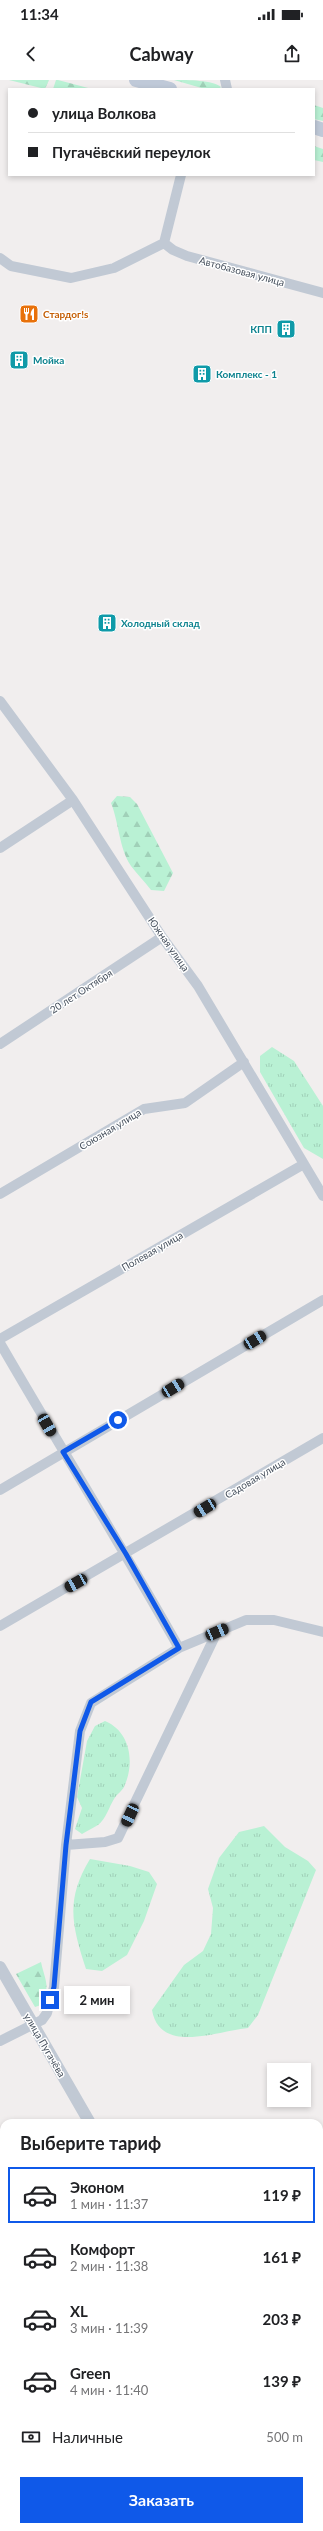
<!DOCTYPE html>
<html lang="ru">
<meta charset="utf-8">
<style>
body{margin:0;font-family:Lato,sans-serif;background:#f2f2f2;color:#202124;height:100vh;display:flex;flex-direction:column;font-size:15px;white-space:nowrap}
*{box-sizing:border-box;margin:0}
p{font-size:13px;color:#757577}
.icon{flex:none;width:22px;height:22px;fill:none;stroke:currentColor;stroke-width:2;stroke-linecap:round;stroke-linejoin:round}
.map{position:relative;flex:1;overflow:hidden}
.drawer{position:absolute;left:0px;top:2039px;width:323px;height:412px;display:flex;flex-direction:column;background:#fff;border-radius:12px 12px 0 0;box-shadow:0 2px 6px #0003}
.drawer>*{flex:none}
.banner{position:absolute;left:8px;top:8px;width:307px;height:88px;border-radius:0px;box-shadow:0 2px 6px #0003;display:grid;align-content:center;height:88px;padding:0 20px;background:#fff}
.buttons{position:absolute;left:267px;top:1983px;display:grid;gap:8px}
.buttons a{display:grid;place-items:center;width:44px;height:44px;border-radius:0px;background:#fff;box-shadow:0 2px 6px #0003;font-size:20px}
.end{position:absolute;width:18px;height:18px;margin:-9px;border:5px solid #0f59e9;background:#fff;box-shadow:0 0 0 2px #fff}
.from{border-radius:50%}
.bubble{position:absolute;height:28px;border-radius:0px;background:#fff;box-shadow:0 2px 6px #0003;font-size:13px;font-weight:700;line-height:28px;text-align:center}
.car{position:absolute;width:12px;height:24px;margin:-12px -6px;border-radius:5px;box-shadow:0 0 3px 1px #0007;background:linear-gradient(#222 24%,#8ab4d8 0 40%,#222 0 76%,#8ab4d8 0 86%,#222 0)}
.banner b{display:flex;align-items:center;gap:14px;height:38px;font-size:15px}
.banner b+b{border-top:1px solid #e0e0e0}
.banner i{width:10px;height:10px;background:#202124}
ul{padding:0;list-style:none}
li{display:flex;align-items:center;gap:12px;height:56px;margin:0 8px 6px;padding:0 12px;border:2px solid transparent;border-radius:0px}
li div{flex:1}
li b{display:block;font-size:15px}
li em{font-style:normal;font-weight:700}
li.selected{border-color:#0f59e9}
li>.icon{width:36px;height:36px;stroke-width:1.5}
h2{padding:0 20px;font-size:18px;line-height:48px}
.pay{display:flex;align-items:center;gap:10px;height:44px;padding:0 20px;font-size:15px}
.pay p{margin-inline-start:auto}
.action{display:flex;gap:8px;margin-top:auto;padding:8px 20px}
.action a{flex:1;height:46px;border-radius:0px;background:#0f59e9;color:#fff;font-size:16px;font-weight:700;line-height:46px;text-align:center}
.status{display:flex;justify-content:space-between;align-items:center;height:28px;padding:0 20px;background:#fff;direction:ltr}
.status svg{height:11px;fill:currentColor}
header{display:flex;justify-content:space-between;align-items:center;height:52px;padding:0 20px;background:#fff;font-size:18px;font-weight:700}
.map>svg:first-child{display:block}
.grass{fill:url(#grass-tufts)}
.forest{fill:url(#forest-firs)}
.garden{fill:url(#garden-furrows)}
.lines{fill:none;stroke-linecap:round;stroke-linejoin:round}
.minor{stroke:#c1c9d4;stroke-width:10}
.tertiary{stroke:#c1c9d4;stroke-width:12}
.secondary{stroke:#bfc9d8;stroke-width:14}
.rail{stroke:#b0b2b9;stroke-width:3}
.route{stroke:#0f59e9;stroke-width:5}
.labels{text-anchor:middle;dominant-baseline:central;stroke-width:3;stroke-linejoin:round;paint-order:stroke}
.street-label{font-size:10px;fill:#454f5c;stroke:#fff}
.food-label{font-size:10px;font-weight:bold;fill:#c56008;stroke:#fff;text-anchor:start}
.culture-label{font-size:10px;font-weight:bold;fill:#0d838f;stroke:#fff;text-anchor:start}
</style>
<div class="status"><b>11:34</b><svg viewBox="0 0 49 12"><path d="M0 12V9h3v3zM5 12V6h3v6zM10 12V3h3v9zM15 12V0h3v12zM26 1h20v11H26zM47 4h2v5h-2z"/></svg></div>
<header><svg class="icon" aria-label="back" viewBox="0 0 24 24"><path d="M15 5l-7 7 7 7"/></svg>Cabway<svg class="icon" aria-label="share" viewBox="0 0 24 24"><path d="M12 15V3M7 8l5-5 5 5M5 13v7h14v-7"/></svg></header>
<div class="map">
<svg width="323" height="2451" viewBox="0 0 323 2451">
<defs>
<pattern id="grass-tufts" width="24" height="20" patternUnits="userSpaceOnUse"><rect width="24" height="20" fill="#b9f1d4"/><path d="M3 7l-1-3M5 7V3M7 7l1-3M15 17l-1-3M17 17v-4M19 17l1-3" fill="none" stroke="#a0d0b8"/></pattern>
<pattern id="forest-firs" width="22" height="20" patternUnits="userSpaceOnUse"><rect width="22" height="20" fill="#b9f1d4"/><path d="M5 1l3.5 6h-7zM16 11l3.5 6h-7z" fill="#a0d0b8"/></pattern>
<pattern id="garden-furrows" width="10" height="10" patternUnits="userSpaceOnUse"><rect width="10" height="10" fill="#b9f1d4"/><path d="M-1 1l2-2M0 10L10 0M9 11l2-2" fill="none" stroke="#a0d0b8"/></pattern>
</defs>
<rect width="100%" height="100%" fill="#f1eeee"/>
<path class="grass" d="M 272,967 L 294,981 L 323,1026 L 323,1079 L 304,1068 L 260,992 L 260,976 Z
M 105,1641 C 131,1652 135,1683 124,1707 C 122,1711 117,1714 114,1719 C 109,1727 106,1739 98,1745 C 93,1748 87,1751 82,1754 L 75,1749 L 82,1728 L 77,1717 L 87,1661 L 95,1646 Z
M 264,1746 L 285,1767 L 308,1781 L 316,1790 L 258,1935 L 248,1948 C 217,1951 160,1975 152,1930 L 184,1885 L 203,1871 L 211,1854 L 213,1828 L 208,1809 L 219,1778 L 239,1752 Z
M 90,1779 L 130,1786 L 149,1792 L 157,1804 L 144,1841 L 127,1875 L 102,1891 L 86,1889 C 72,1846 65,1820 90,1779 Z"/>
<path class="forest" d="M 9,0 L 49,0 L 45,9 Z
M 56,0 L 58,0 L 92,9 L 53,9 Z
M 174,0 C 188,0 213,0 221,7 L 219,9 L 205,9 Z
M 314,25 L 323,28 L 323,41 L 314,39 Z
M 314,66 L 323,69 L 323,82 L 314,80 Z
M 117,716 L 130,717 L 137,724 L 173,793 L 164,811 L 151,810 C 145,802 137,794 131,786 C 119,768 119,743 111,723 Z
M 41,1882 C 45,1901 51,1905 41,1925 L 35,1927 L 16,1894 Z"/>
<path class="garden" d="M 0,2187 L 4,2188 L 4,2314 L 0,2315 Z
M 319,2383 L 323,2385 L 323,2451 L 233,2451 L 234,2447 L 319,2447 Z
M 0,2422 L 4,2424 L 4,2447 L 194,2447 L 201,2451 L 0,2451 Z"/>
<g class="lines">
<path class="minor" d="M 225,0 L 227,9
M 164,163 L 173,170 L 187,176 L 323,213
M 0,178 L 11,186 L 71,198 L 114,188 L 164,163 L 181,95
M 0,621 L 73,720 L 162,857 L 198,906 L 323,1116
M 0,768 L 73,720
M 0,964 L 162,857
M 0,1114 L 144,1029 L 185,1023 L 244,982
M 0,1259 L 304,1084
M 0,1263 C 59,1365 121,1465 179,1568
M 0,1410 L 323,1220
M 0,1546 L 323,1358
M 66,1765 L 105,1762 L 118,1758 L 217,1552
M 0,1961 L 42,1940 L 47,1933 L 54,1907 L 66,1765 L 80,1651 L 91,1623 L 179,1568 L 246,1540 L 274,1540 L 323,1552
M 0,2142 L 4,2143"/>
<path class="tertiary" d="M 0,1887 L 90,2043
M 319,2350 L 323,2352"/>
<path class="secondary" d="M 136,0 L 170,9
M 314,47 L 323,50"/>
<path class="rail" d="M 0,2099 L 4,2100
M 319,2139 L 323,2139"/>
</g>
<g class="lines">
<path class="route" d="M 50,1920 L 54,1907 L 66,1765 L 80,1651 L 91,1622 L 179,1568 L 126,1474 L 63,1372 L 118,1340"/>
</g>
<defs>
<symbol id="restaurant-square" viewBox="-11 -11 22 22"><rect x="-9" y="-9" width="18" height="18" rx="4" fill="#e8710a" stroke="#fff"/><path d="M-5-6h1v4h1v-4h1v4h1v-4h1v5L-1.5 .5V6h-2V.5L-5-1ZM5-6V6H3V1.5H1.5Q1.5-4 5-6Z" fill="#fff"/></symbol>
<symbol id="building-square" viewBox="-11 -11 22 22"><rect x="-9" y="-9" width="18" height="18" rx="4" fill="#0f9aa8" stroke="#fff"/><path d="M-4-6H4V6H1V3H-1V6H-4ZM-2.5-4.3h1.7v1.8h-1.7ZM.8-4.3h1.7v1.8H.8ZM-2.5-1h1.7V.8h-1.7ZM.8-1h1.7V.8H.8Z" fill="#fff"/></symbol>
</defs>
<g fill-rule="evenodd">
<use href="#restaurant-square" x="18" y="223" width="22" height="22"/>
<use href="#building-square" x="275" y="238" width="22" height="22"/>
<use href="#building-square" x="8" y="269" width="22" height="22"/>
<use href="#building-square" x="191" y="283" width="22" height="22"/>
<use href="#building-square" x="96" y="532" width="22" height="22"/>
</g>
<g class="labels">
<g class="street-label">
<text transform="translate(242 191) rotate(15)">Автобазовая улица</text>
<text transform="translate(169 864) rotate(55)">Южная улица</text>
<text transform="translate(81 911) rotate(-33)">20 лет Октября</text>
<text transform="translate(110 1049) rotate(-31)">Союзная улица</text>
<text transform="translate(152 1171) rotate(-30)">Полевая улица</text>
<text transform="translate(255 1398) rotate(-31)">Садовая улица</text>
<text transform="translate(45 1965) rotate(60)">улица Пугачёва</text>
</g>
<g class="food-label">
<text x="43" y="234">Стардог!s</text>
</g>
<g class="culture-label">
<text x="272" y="249" text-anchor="end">КПП</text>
<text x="33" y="280">Мойка</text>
<text x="216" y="294">Комплекс - 1</text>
<text x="121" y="543">Холодный склад</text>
</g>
</g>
</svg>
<div class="buttons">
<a><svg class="icon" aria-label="layers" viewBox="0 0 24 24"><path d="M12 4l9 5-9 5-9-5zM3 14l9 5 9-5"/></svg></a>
</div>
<i class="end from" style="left:118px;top:1340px"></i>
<i class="end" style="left:50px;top:1920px"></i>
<div class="bubble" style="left:64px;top:1906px;width:66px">2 мин</div>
<i class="car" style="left:255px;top:1260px;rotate:59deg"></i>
<i class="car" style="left:173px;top:1308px;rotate:59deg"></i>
<i class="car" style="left:47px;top:1345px;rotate:150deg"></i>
<i class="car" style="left:205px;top:1428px;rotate:239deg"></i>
<i class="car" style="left:76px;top:1503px;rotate:241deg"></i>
<i class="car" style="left:217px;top:1552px;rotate:67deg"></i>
<i class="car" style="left:130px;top:1735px;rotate:205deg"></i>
<div class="banner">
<b><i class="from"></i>улица Волкова</b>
<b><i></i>Пугачёвский переулок</b>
</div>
<section class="drawer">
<h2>Выберите тариф</h2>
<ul>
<li class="selected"><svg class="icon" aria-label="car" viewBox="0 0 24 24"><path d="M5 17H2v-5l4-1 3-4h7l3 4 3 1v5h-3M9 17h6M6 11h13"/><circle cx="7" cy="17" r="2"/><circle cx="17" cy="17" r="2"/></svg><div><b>Эконом</b><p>1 мин · 11:37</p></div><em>119 ₽</em></li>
<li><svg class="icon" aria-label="car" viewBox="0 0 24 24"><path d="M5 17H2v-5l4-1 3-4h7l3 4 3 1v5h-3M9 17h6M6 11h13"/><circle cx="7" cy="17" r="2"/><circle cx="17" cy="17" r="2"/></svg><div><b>Комфорт</b><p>2 мин · 11:38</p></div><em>161 ₽</em></li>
<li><svg class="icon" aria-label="car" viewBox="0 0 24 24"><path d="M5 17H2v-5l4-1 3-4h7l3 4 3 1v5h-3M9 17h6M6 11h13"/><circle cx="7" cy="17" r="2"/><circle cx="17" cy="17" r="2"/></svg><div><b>XL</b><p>3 мин · 11:39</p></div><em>203 ₽</em></li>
<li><svg class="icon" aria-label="car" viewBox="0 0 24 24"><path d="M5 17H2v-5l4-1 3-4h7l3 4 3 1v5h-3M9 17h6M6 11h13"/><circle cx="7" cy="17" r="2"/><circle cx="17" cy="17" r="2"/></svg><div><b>Green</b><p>4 мин · 11:40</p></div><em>139 ₽</em></li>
</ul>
<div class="pay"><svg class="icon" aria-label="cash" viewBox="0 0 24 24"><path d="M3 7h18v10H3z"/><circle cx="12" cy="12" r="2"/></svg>Наличные<p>500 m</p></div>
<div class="action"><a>Заказать</a></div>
</section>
</div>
